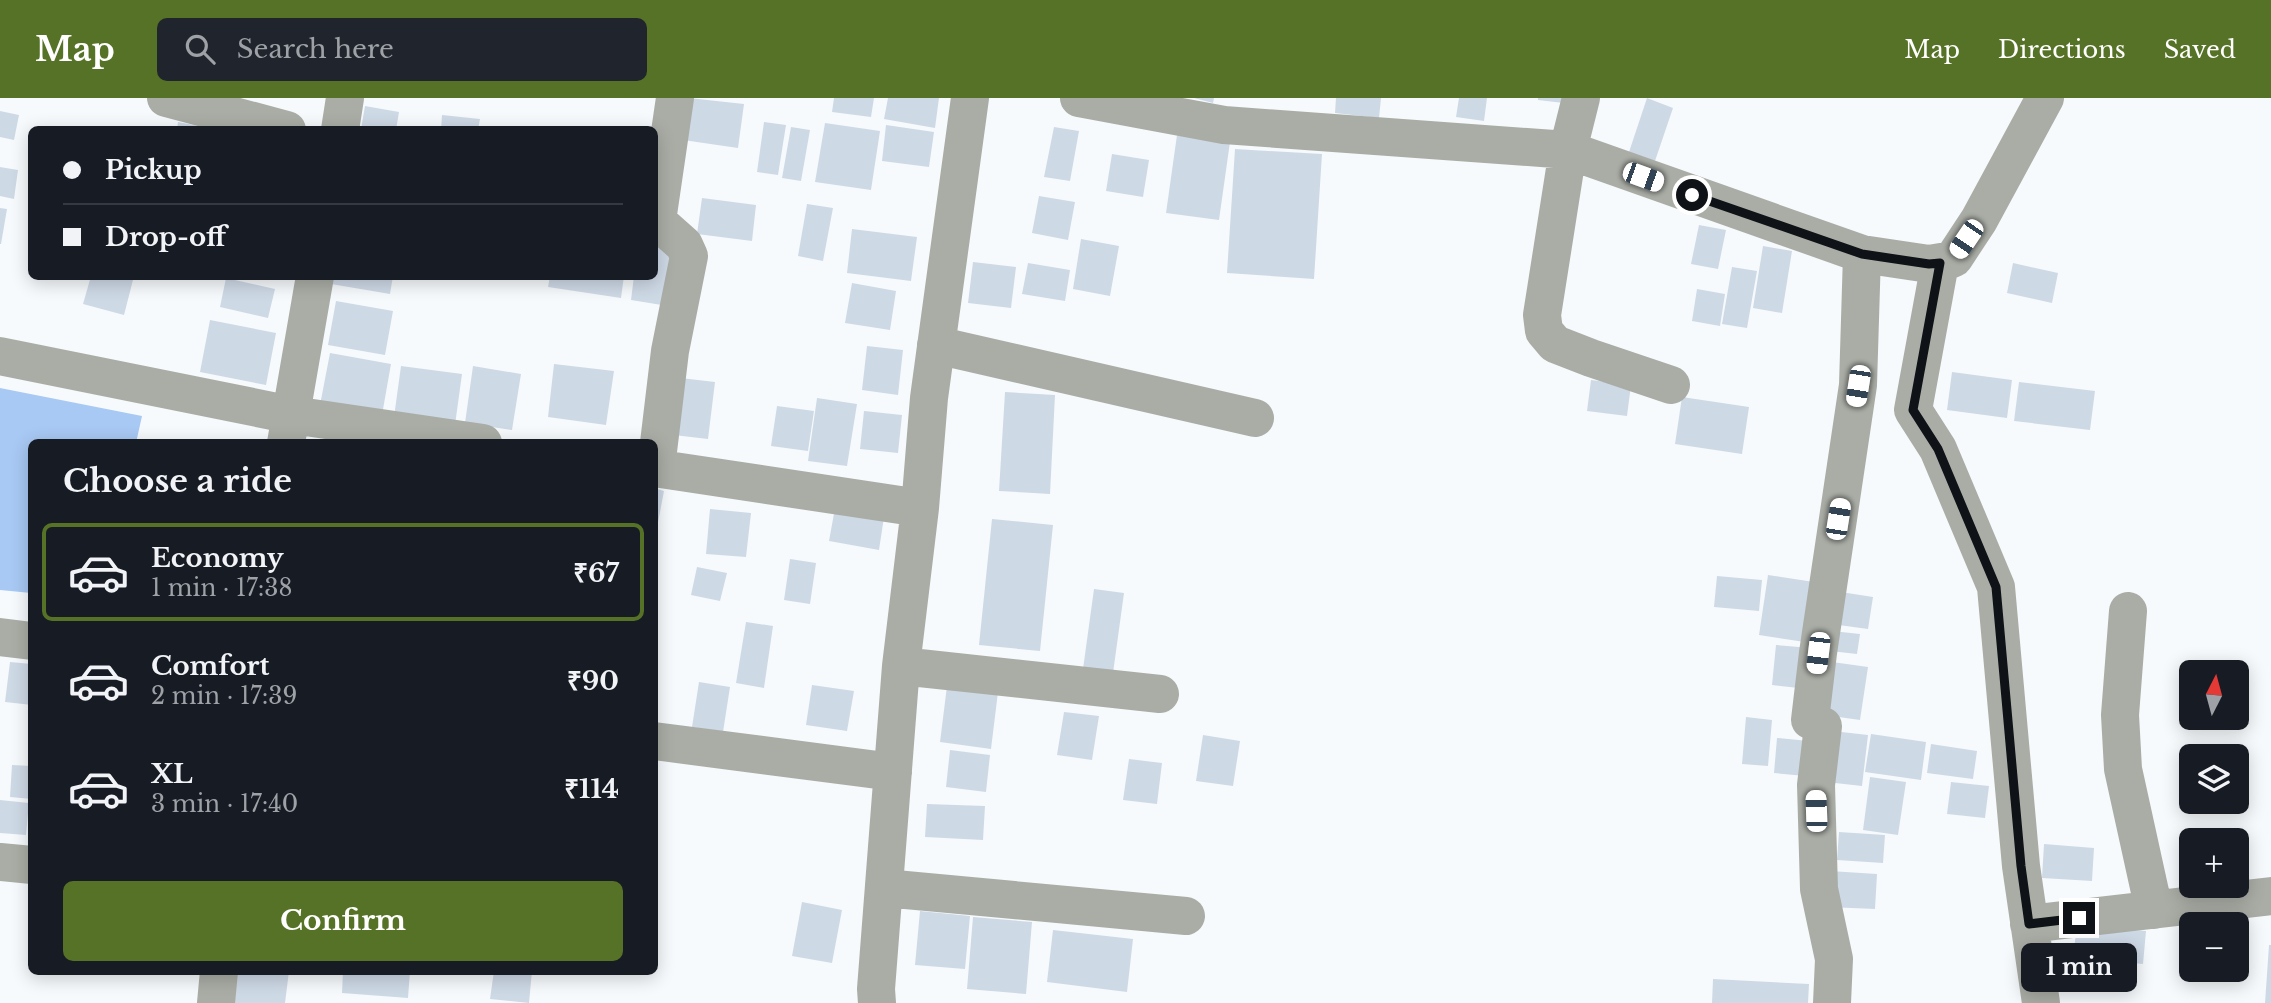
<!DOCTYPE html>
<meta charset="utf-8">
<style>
body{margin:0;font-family:"Libre Baskerville",serif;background:#20242c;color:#f1f3f6;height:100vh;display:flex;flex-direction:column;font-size:26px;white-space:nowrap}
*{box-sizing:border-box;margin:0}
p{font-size:23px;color:#9ea1a6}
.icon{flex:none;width:38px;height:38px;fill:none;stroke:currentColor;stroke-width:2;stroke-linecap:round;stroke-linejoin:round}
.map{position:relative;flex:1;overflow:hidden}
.details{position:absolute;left:28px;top:341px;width:630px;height:536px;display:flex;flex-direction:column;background:#171b24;border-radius:10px;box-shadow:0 4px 18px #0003}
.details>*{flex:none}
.banner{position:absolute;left:28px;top:28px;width:630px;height:154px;border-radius:10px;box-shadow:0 4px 18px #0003;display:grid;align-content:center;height:154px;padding:0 35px;background:#171b24}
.needle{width:46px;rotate:6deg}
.tools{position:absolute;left:2179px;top:562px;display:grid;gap:14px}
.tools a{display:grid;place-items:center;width:70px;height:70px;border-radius:10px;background:#171b24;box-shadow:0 4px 18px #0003;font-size:35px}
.end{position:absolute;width:32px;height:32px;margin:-16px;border:9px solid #0f1217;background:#fff;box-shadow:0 0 0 4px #fff}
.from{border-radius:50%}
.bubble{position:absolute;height:49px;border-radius:10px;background:#171b24;box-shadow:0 4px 18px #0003;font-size:23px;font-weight:800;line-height:49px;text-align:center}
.car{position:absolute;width:21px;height:42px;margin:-21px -10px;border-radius:9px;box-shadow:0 0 5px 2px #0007;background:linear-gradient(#fff 24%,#345 0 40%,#fff 0 76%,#345 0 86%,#fff 0)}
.banner b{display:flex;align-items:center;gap:24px;height:66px;font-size:26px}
.banner b+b{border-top:2px solid #363941}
.banner i{width:18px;height:18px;background:#f1f3f6}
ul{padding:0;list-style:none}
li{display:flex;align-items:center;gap:21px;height:98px;margin:0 14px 10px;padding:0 21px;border:4px solid transparent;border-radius:10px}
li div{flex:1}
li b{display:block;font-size:26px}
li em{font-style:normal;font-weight:800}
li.active{border-color:#567226}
li>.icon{width:63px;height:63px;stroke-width:1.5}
h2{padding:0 35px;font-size:32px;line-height:84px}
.action{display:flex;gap:14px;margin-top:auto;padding:14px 35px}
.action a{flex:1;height:80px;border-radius:10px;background:#567226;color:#fff;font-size:28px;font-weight:800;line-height:80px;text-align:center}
header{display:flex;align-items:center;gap:42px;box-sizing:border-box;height:98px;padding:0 35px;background:#567226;color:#fff}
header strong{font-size:33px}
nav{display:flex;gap:38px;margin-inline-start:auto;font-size:24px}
.search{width:490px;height:63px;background:#20242c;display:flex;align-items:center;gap:18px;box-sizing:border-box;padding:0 24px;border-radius:10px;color:#9ea1a6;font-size:26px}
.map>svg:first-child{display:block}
.water{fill:#a8c9f4}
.building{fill:#ced9e6}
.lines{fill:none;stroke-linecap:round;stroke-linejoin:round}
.minor{stroke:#aaada6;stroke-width:38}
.route{stroke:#0f1217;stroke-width:9}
</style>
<header>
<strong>Map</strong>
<div class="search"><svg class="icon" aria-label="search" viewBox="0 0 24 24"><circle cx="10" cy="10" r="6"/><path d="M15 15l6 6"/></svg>Search here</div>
<nav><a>Map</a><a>Directions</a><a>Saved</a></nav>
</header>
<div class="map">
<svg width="2271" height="905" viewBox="0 0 2271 905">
<rect width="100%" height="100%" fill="#f7fafc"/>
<path class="water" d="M 0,290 L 142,318 L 136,345 L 32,345 L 31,495 L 0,492 Z"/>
<path class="building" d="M 689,0 L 744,6 L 738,50 L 683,42 Z
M 834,0 L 874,0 L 871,19 L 832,14 Z
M 888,0 L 939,0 L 935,30 L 884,21 Z
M 1194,0 L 1214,0 L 1213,5 Z
M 1336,0 L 1381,0 L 1379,20 L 1335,15 Z
M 1459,0 L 1487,0 L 1484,23 L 1456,19 Z
M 1538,0 L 1573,0 L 1572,6 L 1538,2 Z
M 1647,0 L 1673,10 L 1655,63 L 1629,54 Z
M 365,8 L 399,14 L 396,32 L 361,31 Z
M 0,13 L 19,17 L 14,42 L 0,39 Z
M 442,17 L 480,21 L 478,32 L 441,32 Z
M 178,24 L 199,28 L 198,32 L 177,32 Z
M 764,24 L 786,27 L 778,77 L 757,74 Z
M 825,25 L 880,33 L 871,92 L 815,84 Z
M 886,27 L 934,34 L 929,69 L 882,63 Z
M 791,29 L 810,32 L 801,83 L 782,80 Z
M 1054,29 L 1079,33 L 1070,83 L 1044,79 Z
M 1177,37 L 1230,44 L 1219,122 L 1166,115 Z
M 1235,51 L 1322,56 L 1314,181 L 1227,175 Z
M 1112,56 L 1149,62 L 1143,99 L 1106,93 Z
M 0,69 L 18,72 L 14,101 L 0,98 Z
M 1039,98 L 1075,104 L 1068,142 L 1032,135 Z
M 702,100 L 756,107 L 752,143 L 697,136 Z
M 807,106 L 833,110 L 823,163 L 798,158 Z
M 0,110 L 7,111 L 1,146 L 0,146 Z
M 1699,127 L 1726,132 L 1718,171 L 1691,166 Z
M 852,131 L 917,139 L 911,183 L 847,175 Z
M 1081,141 L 1119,148 L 1110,198 L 1073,191 Z
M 654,145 L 683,149 L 674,209 L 631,202 L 634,178 L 654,178 Z
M 1763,148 L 1792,153 L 1782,215 L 1753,210 Z
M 973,164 L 1016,169 L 1011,210 L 968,205 Z
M 1028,165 L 1070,172 L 1065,203 L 1022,196 Z
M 2013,165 L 2058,175 L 2052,205 L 2007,195 Z
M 1732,169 L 1757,173 L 1747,230 L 1722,226 Z
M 91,178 L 134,178 L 124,217 L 83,206 Z
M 332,178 L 393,178 L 390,196 L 331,186 Z
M 550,178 L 624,178 L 621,200 L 548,189 Z
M 226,180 L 275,191 L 268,220 L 220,209 Z
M 852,185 L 896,193 L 890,232 L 845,225 Z
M 1697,191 L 1725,196 L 1720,228 L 1692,223 Z
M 336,203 L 393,213 L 385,257 L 328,247 Z
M 210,222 L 276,235 L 266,287 L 200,274 Z
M 867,248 L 903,252 L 898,297 L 862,292 Z
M 330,255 L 391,266 L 382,317 L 320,307 Z
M 554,266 L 614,273 L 606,327 L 548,319 Z
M 401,268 L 462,276 L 455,327 L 394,319 Z
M 473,268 L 521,276 L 512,332 L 465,325 Z
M 1952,274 L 2012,282 L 2007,320 L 1947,312 Z
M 672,279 L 715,284 L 708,341 L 665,336 Z
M 1591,282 L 1631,287 L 1627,318 L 1587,313 Z
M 2019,284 L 2095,293 L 2090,332 L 2014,323 Z
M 1005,294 L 1055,297 L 1050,396 L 999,393 Z
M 1682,299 L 1749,309 L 1742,356 L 1675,346 Z
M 817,300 L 857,306 L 847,368 L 808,363 Z
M 777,308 L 814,313 L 808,353 L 771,348 Z
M 864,313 L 902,317 L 898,355 L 860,351 Z
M 654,390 L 664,393 L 656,435 L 654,435 Z
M 835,410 L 884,419 L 879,452 L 829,443 Z
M 710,411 L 751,415 L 746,459 L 706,456 Z
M 992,421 L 1053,427 L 1040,553 L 979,547 Z
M 790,461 L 816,465 L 810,506 L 784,502 Z
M 697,469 L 727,475 L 720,503 L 691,497 Z
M 1768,477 L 1827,486 L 1818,546 L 1759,537 Z
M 1717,478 L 1762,482 L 1759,513 L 1714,509 Z
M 1094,491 L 1124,495 L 1113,575 L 1083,571 Z
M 1828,492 L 1873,499 L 1868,531 L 1824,525 Z
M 746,524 L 773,528 L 764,590 L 736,585 Z
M 1823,532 L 1860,536 L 1857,556 L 1821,552 Z
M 1776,547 L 1811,550 L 1808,591 L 1772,587 Z
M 1825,563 L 1868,569 L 1860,622 L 1817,616 Z
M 10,564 L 32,566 L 32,607 L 5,604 Z
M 699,584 L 730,589 L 723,634 L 692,629 Z
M 812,587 L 854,593 L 847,633 L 806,627 Z
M 947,588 L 998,594 L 991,651 L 940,644 Z
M 1064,614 L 1099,618 L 1092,662 L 1057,657 Z
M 1746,619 L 1772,622 L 1768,668 L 1742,666 Z
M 1824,632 L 1868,637 L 1862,688 L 1817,683 Z
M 1871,636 L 1926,644 L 1921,682 L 1865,674 Z
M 1203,637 L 1240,643 L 1233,688 L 1196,683 Z
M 1777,640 L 1819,644 L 1816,679 L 1774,675 Z
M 1931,646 L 1977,653 L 1973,681 L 1927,675 Z
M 950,652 L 990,657 L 986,694 L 946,689 Z
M 1129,661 L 1162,665 L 1157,706 L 1123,702 Z
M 12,667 L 32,668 L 32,701 L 10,699 Z
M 1870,679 L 1906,684 L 1898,737 L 1863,732 Z
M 1951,684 L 1989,688 L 1985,720 L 1947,716 Z
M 0,702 L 29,705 L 26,737 L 0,735 Z
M 927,706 L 985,708 L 983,742 L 925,739 Z
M 1839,734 L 1885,737 L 1883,765 L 1837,762 Z
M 2044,746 L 2094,750 L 2092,783 L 2042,780 Z
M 1830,773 L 1877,776 L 1875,811 L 1828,809 Z
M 802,804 L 842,812 L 832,865 L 792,858 Z
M 920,813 L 970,818 L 965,871 L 915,867 Z
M 973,819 L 1032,824 L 1026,896 L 967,891 Z
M 2077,827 L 2146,833 L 2143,866 L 2073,859 Z
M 1053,832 L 1133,841 L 1127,894 L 1047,884 Z
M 2269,847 L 2271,847 L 2271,905 L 2265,905 Z
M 233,873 L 289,873 L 285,905 L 229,905 Z
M 343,873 L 410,873 L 408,900 L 342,895 Z
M 494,873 L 532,873 L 529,905 L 490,901 Z
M 1713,881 L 1809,886 L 1808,905 L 1712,905 Z"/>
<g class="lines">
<path class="minor" d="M 166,0 L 287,32
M 1079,0 L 1224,27 L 1568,52 L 1862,156 L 1929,166 L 1947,163 L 1954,160 L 1979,122 L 2045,0
M 1581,0 L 1568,52 L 1542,217 L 1544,233 L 1555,246 L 1591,260 L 1671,287
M 340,32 L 345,0
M 1940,165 L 1913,312 L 1938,351 L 1996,489 L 2021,768 L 2041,905
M 936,247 L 1255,320
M 0,258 L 292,317 L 483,345
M 286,345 L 315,178
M 654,370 L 920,410
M 656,370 L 670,253 L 689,158 L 684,147 L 657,123 L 675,0
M 2128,513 L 2120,617 L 2123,671 L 2154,812
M 0,539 L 32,543
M 901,568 L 1160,596
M 654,643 L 893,674
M 0,764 L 32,767
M 884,790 L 1186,818
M 2029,826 L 2271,798
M 216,905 L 219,873
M 877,905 L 876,891 L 901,568 L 920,410 L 929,300 L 970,0
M 1832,905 L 1834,861 L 1819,791 L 1816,687 L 1823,628 L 1810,622 L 1818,555 L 1858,287 L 1862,156"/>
</g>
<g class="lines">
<path class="route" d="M 1692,97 L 1862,156 L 1929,166 L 1940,165 L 1913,312 L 1938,351 L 1996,489 L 2021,768 L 2029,826 L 2079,820"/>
</g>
</svg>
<div class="tools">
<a><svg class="needle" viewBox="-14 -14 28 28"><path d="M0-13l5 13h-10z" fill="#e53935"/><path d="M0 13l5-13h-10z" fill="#9ea1a6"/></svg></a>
<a><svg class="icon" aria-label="layers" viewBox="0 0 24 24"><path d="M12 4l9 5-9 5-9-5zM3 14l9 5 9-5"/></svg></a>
<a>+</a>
<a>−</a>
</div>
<i class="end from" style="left:1692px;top:97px"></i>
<i class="end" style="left:2079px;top:820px"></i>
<div class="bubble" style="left:2021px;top:845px;width:116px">1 min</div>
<i class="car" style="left:1643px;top:79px;rotate:110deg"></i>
<i class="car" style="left:1966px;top:141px;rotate:214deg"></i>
<i class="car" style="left:1858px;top:288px;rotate:189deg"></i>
<i class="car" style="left:1838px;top:421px;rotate:9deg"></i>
<i class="car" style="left:1818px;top:555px;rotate:187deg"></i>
<i class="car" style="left:1816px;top:713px;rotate:358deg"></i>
<div class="banner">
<b><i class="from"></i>Pickup</b>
<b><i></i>Drop-off</b>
</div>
<section class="details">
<h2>Choose a ride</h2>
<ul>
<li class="active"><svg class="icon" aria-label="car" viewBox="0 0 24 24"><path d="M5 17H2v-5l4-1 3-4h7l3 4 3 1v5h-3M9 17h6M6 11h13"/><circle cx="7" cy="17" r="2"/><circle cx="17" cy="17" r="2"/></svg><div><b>Economy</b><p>1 min · 17:38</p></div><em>₹67</em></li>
<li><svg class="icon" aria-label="car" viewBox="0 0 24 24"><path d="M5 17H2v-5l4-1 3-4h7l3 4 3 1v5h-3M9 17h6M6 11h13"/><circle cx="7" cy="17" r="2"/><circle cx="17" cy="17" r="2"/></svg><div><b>Comfort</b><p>2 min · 17:39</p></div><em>₹90</em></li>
<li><svg class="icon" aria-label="car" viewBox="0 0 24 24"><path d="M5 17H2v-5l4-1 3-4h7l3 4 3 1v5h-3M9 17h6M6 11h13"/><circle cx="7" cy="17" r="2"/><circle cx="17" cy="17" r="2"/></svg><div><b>XL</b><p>3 min · 17:40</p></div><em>₹114</em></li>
</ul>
<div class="action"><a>Confirm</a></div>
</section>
</div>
